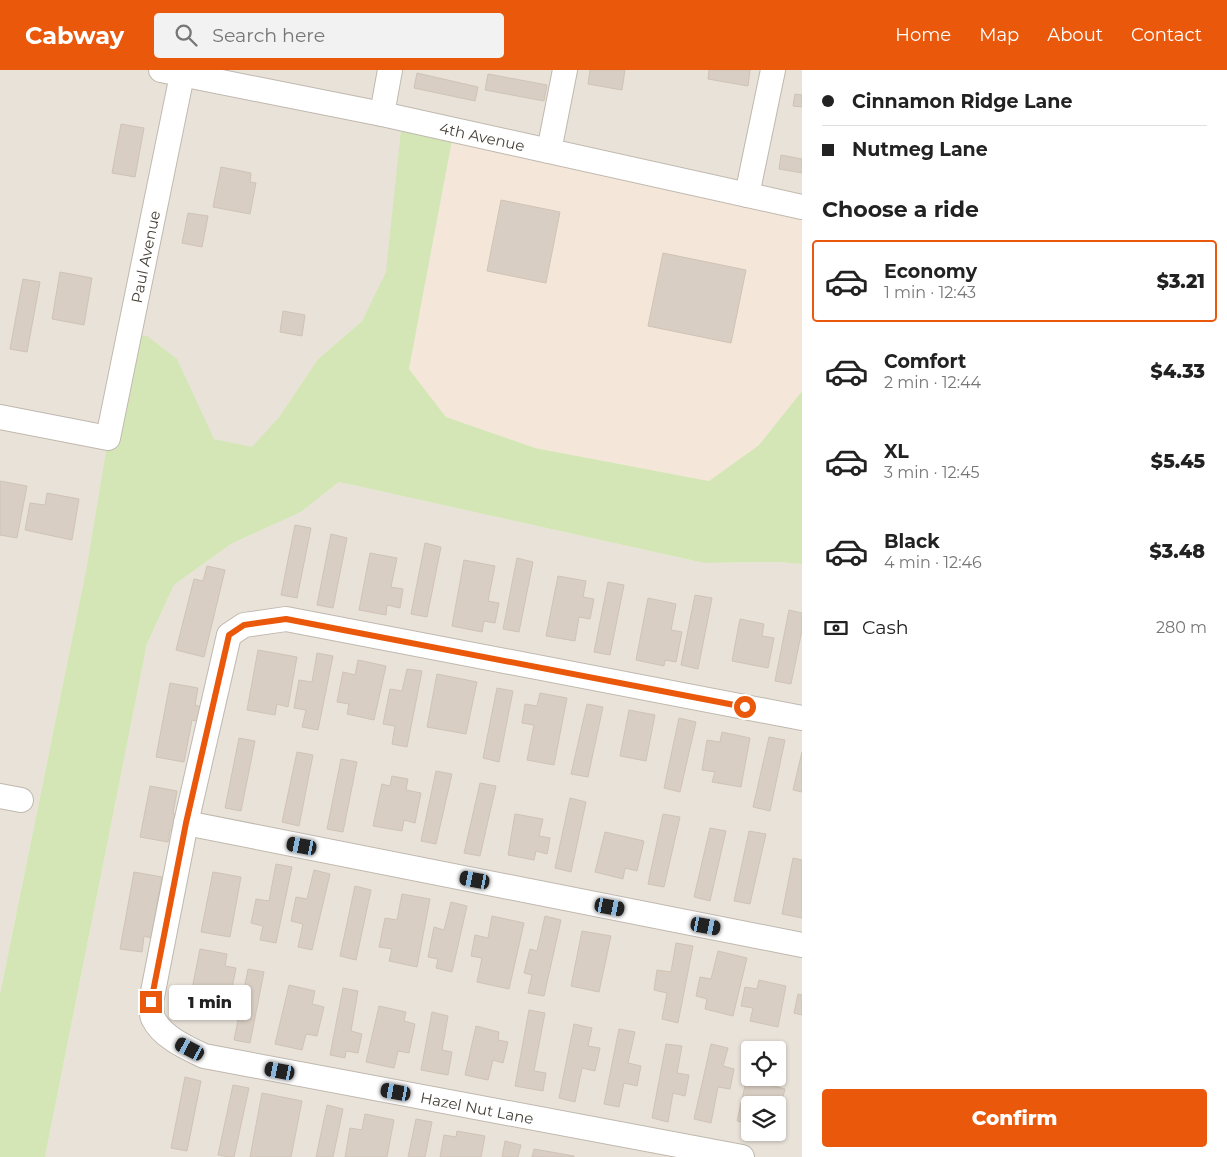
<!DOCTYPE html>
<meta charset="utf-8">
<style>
body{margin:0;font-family:Montserrat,sans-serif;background:#f2f2f2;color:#222;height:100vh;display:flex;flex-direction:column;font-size:19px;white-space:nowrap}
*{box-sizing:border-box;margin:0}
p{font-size:16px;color:#767676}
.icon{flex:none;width:28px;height:28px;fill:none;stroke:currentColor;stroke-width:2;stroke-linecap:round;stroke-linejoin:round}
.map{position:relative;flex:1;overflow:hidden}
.panel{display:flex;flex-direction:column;background:#fff;width:425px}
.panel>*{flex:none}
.banner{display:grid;align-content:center;height:110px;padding:0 20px;background:#fff}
.buttons{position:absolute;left:741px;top:971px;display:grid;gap:10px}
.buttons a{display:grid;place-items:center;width:45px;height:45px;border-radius:5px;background:#fff;box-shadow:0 1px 4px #0004;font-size:25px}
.end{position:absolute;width:22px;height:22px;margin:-11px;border:6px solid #ea580c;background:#fff;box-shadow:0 0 0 2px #fff}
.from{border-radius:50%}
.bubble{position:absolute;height:35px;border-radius:5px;background:#fff;box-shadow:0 1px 4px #0004;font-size:16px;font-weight:800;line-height:35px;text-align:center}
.car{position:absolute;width:15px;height:30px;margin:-15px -8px;border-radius:6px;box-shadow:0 0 4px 1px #0007;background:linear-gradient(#222 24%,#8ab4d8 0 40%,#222 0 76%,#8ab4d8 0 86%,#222 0)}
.banner b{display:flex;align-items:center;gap:18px;height:48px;font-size:19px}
.banner b+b{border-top:1px solid #e0e0e0}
.banner i{width:12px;height:12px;background:#222}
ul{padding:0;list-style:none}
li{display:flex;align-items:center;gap:15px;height:82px;margin:0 10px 8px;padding:0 10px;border:2px solid transparent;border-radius:5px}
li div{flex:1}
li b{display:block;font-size:19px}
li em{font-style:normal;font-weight:800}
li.selected{border-color:#ea580c}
li>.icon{width:45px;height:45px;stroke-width:1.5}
h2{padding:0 20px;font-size:22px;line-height:60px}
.pay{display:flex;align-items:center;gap:12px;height:55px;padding:0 20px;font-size:19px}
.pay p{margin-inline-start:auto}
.button{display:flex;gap:10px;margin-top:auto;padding:10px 20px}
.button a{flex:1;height:58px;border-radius:5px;background:#ea580c;color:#fff;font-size:20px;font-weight:800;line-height:58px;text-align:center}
header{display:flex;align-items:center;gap:30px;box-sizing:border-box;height:70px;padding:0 25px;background:#ea580c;color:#fff}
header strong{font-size:24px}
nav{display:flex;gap:28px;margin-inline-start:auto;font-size:18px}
.search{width:350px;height:45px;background:#f2f2f2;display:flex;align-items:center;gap:12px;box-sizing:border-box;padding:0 18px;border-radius:5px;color:#767676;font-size:19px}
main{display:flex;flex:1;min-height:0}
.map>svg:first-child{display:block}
.residential{fill:#e8e2d9;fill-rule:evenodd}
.commercial{fill:#f4e6d8}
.green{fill:#d5e6b6}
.building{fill:#d9cec4;stroke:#d0c3b4}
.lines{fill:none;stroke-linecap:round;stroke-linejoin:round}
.street-casing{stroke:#c0b8ae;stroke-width:26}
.street{stroke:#fff;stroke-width:24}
.route{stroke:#ea580c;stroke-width:6}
.labels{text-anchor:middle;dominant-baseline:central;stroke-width:4;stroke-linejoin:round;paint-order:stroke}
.street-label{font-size:15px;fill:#484139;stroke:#fff}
</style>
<header>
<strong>Cabway</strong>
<div class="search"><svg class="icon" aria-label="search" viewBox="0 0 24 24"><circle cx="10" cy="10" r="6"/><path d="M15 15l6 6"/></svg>Search here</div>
<nav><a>Home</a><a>Map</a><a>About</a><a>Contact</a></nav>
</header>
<main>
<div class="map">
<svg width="802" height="1087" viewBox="0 0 802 1087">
<rect width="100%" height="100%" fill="#f4f1eb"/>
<path class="residential" d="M 0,0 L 802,0 L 802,137 L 402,49 L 387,202 L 362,251 L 318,289 L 279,347 L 252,378 L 214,369 L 108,368 L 86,500 L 0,924 Z
M 339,412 L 704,493 L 777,492 L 802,494 L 802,1087 L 45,1087 L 147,574 L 174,515 L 231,474 L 301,442 ZM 750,980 L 778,980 L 778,1008 L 750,1008 ZM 750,1035 L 778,1035 L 778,1062 L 750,1062 Z"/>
<path class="commercial" d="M 454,60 L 802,137 L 802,321 L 759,375 L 709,411 L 535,378 L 446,347 L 409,299 Z"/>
<path class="green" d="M 402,49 L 454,60 L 409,299 L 446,347 L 535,378 L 709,411 L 759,375 L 802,321 L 802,494 L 777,492 L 704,493 L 339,412 L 301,442 L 231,474 L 174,515 L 147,574 L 45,1087 L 0,1087 L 0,924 L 86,500 L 108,368 L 130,264 L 147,266 L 177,289 L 214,369 L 252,377 L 279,347 L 318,289 L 362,251 L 386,202 Z"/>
<path class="building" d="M 590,0 L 625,0 L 622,20 L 588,14 Z
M 709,0 L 750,0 L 748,16 L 708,9 Z
M 417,3 L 478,17 L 475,31 L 414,18 Z
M 488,4 L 547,15 L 544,31 L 485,20 Z
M 795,24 L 802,25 L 802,37 L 793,36 Z
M 121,54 L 144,58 L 135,107 L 112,103 Z
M 781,85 L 802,89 L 802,103 L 779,99 Z
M 221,97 L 251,103 L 250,112 L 256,113 L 250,144 L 213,137 Z
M 501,130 L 560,142 L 546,213 L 487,201 Z
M 188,143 L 208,146 L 202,177 L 182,173 Z
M 663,183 L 746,200 L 731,273 L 648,256 Z
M 60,202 L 92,208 L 84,255 L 52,249 Z
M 23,209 L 40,212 L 27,282 L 10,279 Z
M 283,241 L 305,245 L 302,266 L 280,262 Z
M 0,411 L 27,416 L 17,468 L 0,465 Z
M 47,423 L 79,429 L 72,470 L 25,460 L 30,433 L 45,435 Z
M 295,455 L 311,458 L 297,528 L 281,525 Z
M 331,464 L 347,468 L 333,538 L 317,535 Z
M 425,473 L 441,477 L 427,547 L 411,544 Z
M 370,483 L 397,488 L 391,517 L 403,519 L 400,538 L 387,535 L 386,545 L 359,540 Z
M 517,488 L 533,492 L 519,562 L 503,559 Z
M 464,490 L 495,496 L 488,531 L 499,533 L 495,553 L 484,551 L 482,562 L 452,556 Z
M 207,496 L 225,500 L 204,587 L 176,580 L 194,509 L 203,511 Z
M 558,506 L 586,511 L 583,527 L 594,529 L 590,549 L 579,547 L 575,571 L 546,566 Z
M 608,512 L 624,515 L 610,585 L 594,582 Z
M 695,525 L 712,528 L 698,599 L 681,595 Z
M 648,528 L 676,534 L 671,560 L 682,562 L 676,592 L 665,590 L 664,596 L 636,590 Z
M 789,540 L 802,543 L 802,560 L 791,614 L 775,611 Z
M 740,549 L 764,554 L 762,566 L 774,568 L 768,598 L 732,591 Z
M 258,580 L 297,587 L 288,637 L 277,634 L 275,645 L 247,640 Z
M 317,583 L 333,586 L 318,660 L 302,657 L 306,640 L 294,638 L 299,610 L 312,612 Z
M 358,590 L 386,596 L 374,650 L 347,644 L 349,634 L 337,632 L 343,602 L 355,605 Z
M 407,599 L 422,601 L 407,677 L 392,674 L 395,656 L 383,654 L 390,619 L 402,621 Z
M 437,604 L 477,612 L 466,664 L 427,657 Z
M 170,613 L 198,618 L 195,635 L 202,637 L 199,652 L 192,650 L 184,692 L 156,687 Z
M 497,618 L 513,621 L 499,692 L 483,688 Z
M 540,623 L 567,628 L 554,695 L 527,690 L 534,655 L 522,653 L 525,634 L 537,636 Z
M 587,634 L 603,637 L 588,707 L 571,704 Z
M 629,640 L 655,645 L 646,691 L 620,686 Z
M 679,648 L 696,652 L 680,722 L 664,718 Z
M 722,662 L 750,668 L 741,717 L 712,712 L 715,702 L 702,700 L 707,670 L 720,672 Z
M 769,667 L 785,670 L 770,741 L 753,737 Z
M 239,668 L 255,671 L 241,741 L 225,738 Z
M 297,682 L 313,685 L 299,756 L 282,752 Z
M 802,682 L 802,722 L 793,720 Z
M 341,689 L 357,692 L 343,762 L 327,759 Z
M 436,701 L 452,704 L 436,774 L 421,771 Z
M 392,706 L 408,709 L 406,720 L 421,723 L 415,753 L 404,750 L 402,761 L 373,756 L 382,714 L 390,716 Z
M 480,713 L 496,716 L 480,786 L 464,783 Z
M 150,716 L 177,721 L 173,744 L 181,746 L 178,762 L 170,760 L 168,772 L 140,767 Z
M 570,728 L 586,732 L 571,802 L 555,798 Z
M 515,744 L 543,749 L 539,766 L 550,768 L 547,784 L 536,781 L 534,790 L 508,785 Z
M 663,744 L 680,747 L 664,817 L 648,814 Z
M 710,758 L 726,761 L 710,831 L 694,827 Z
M 749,761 L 766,764 L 750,834 L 734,831 Z
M 605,762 L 644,771 L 637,801 L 625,798 L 623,809 L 595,802 Z
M 793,788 L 802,790 L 802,848 L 782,844 Z
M 276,794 L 292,797 L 276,873 L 260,870 L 263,856 L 251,853 L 256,829 L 269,831 Z
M 314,800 L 330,804 L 312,880 L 298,877 L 303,854 L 291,851 L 296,827 L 307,829 Z
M 134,802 L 162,807 L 151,868 L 144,866 L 142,882 L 120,879 Z
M 213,802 L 241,807 L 230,867 L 201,862 Z
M 355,816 L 371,820 L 356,890 L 340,886 Z
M 402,824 L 430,829 L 417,897 L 389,891 L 392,879 L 379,877 L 385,848 L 397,850 Z
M 451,832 L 467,836 L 452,902 L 436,898 L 438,889 L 428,887 L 434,857 L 444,860 Z
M 492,846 L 524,853 L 509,919 L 477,912 L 482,888 L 471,886 L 475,865 L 488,868 Z
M 545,846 L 561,850 L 544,926 L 528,923 L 532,905 L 524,903 L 530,879 L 537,881 Z
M 582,861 L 611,866 L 599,922 L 571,916 Z
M 676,873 L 693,876 L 678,953 L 662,949 L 667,923 L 654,920 L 657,900 L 671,902 Z
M 200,879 L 227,884 L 225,896 L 236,898 L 230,928 L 219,926 L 215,944 L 188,939 Z
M 718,881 L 747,888 L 733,946 L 705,939 L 707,929 L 696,926 L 700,907 L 711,909 Z
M 248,899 L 264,902 L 250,973 L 234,970 Z
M 759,910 L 786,916 L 778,957 L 750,951 L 753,938 L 741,936 L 745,917 L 757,919 Z
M 289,915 L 315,921 L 312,934 L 324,937 L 317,966 L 306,964 L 302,980 L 275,974 Z
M 343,918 L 358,921 L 351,961 L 362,964 L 358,983 L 346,981 L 345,988 L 330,985 Z
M 798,924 L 802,925 L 802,945 L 794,943 Z
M 379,936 L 406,942 L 404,951 L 415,954 L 409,983 L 398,981 L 394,998 L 366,992 Z
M 529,940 L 545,943 L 534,1001 L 546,1003 L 543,1021 L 515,1016 Z
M 432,942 L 448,946 L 442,980 L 452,982 L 448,1005 L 421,1000 Z
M 574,954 L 592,958 L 588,976 L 600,978 L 595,1001 L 582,998 L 575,1032 L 559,1028 Z
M 476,956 L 499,962 L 498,970 L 508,972 L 503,993 L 493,990 L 488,1010 L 465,1005 Z
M 619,959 L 635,962 L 628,993 L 641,996 L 637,1016 L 624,1013 L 619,1037 L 604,1034 Z
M 666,974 L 682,976 L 677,1003 L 689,1005 L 685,1026 L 673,1023 L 668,1052 L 652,1048 Z
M 711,974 L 728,978 L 723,996 L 734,999 L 730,1019 L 718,1017 L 711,1053 L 694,1049 Z
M 750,994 L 750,1008 L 775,1008 L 773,1016 L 785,1019 L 780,1039 L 778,1039 L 778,1035 L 750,1035 L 750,1054 L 737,1051 Z
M 185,1007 L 201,1011 L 187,1081 L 171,1078 Z
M 233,1015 L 249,1018 L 234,1087 L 229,1087 L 218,1085 Z
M 262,1023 L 302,1031 L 291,1087 L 250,1087 Z
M 327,1035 L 343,1039 L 333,1087 L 316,1087 Z
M 365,1044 L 394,1050 L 387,1087 L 345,1087 L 350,1058 L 362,1060 Z
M 416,1049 L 432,1052 L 425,1087 L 408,1087 Z
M 457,1061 L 485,1066 L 481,1087 L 440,1087 L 444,1065 L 456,1067 Z
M 505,1071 L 521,1075 L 518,1087 L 502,1087 Z
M 534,1079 L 574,1086 L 574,1087 L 532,1087 Z"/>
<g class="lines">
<defs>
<g id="street">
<path id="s1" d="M 161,0 L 382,44 L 802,137"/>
<path d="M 382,44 L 390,0"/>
<path d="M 549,81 L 565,0"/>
<path d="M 747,125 L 773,0"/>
<path id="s2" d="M 0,347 L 108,368 L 182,5"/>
<path d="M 0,726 L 21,730"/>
<path d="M 186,753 L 802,875"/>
<path d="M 742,1087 L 204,986 C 187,978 162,967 153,948 C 151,944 152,937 151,932 L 186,753 L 229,565 L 244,555 L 286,549 L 802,648"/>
</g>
</defs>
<use href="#street" class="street-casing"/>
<use href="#street" class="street"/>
</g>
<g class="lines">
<path class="route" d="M 151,932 L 186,753 L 229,565 L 244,555 L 286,549 L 745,637"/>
</g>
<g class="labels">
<g class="street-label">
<text stroke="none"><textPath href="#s1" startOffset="328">4th Avenue</textPath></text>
<text stroke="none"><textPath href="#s2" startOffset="295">Paul Avenue</textPath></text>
<text transform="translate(477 1038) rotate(11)">Hazel Nut Lane</text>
</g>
</g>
</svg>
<div class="buttons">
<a><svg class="icon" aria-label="locate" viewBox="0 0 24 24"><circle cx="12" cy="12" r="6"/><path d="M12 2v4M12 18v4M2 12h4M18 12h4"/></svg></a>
<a><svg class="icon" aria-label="layers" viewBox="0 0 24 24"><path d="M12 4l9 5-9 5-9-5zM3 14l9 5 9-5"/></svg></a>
</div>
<i class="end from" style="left:745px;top:637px"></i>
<i class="end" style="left:151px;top:932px"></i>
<div class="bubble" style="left:169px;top:915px;width:82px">1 min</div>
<i class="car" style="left:302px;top:776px;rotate:281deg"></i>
<i class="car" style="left:475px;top:810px;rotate:281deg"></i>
<i class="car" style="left:610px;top:837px;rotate:101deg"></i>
<i class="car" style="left:706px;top:856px;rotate:101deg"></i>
<i class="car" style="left:190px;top:979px;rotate:298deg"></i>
<i class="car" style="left:280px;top:1001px;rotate:281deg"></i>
<i class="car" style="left:396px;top:1022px;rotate:280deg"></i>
</div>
<section class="panel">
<div class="banner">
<b><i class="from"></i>Cinnamon Ridge Lane</b>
<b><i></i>Nutmeg Lane</b>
</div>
<h2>Choose a ride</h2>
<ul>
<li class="selected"><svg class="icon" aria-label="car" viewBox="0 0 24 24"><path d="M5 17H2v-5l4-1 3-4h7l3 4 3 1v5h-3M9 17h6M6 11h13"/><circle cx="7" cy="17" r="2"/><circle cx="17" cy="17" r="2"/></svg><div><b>Economy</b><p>1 min · 12:43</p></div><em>$3.21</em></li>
<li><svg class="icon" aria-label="car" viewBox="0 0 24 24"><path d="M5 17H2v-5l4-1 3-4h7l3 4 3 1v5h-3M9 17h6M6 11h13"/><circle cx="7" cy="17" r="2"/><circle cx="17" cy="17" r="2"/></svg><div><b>Comfort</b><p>2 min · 12:44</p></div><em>$4.33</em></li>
<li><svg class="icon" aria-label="car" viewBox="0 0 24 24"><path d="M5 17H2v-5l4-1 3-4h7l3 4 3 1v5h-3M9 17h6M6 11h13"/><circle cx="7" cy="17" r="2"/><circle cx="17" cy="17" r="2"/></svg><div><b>XL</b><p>3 min · 12:45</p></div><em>$5.45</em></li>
<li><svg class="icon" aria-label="car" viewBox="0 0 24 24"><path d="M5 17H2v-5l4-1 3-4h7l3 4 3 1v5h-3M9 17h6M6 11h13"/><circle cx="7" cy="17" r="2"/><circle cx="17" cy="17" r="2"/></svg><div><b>Black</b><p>4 min · 12:46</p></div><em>$3.48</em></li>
</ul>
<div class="pay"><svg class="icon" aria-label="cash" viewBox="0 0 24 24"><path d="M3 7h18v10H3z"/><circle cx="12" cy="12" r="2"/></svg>Cash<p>280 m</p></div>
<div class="button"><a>Confirm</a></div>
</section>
</main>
